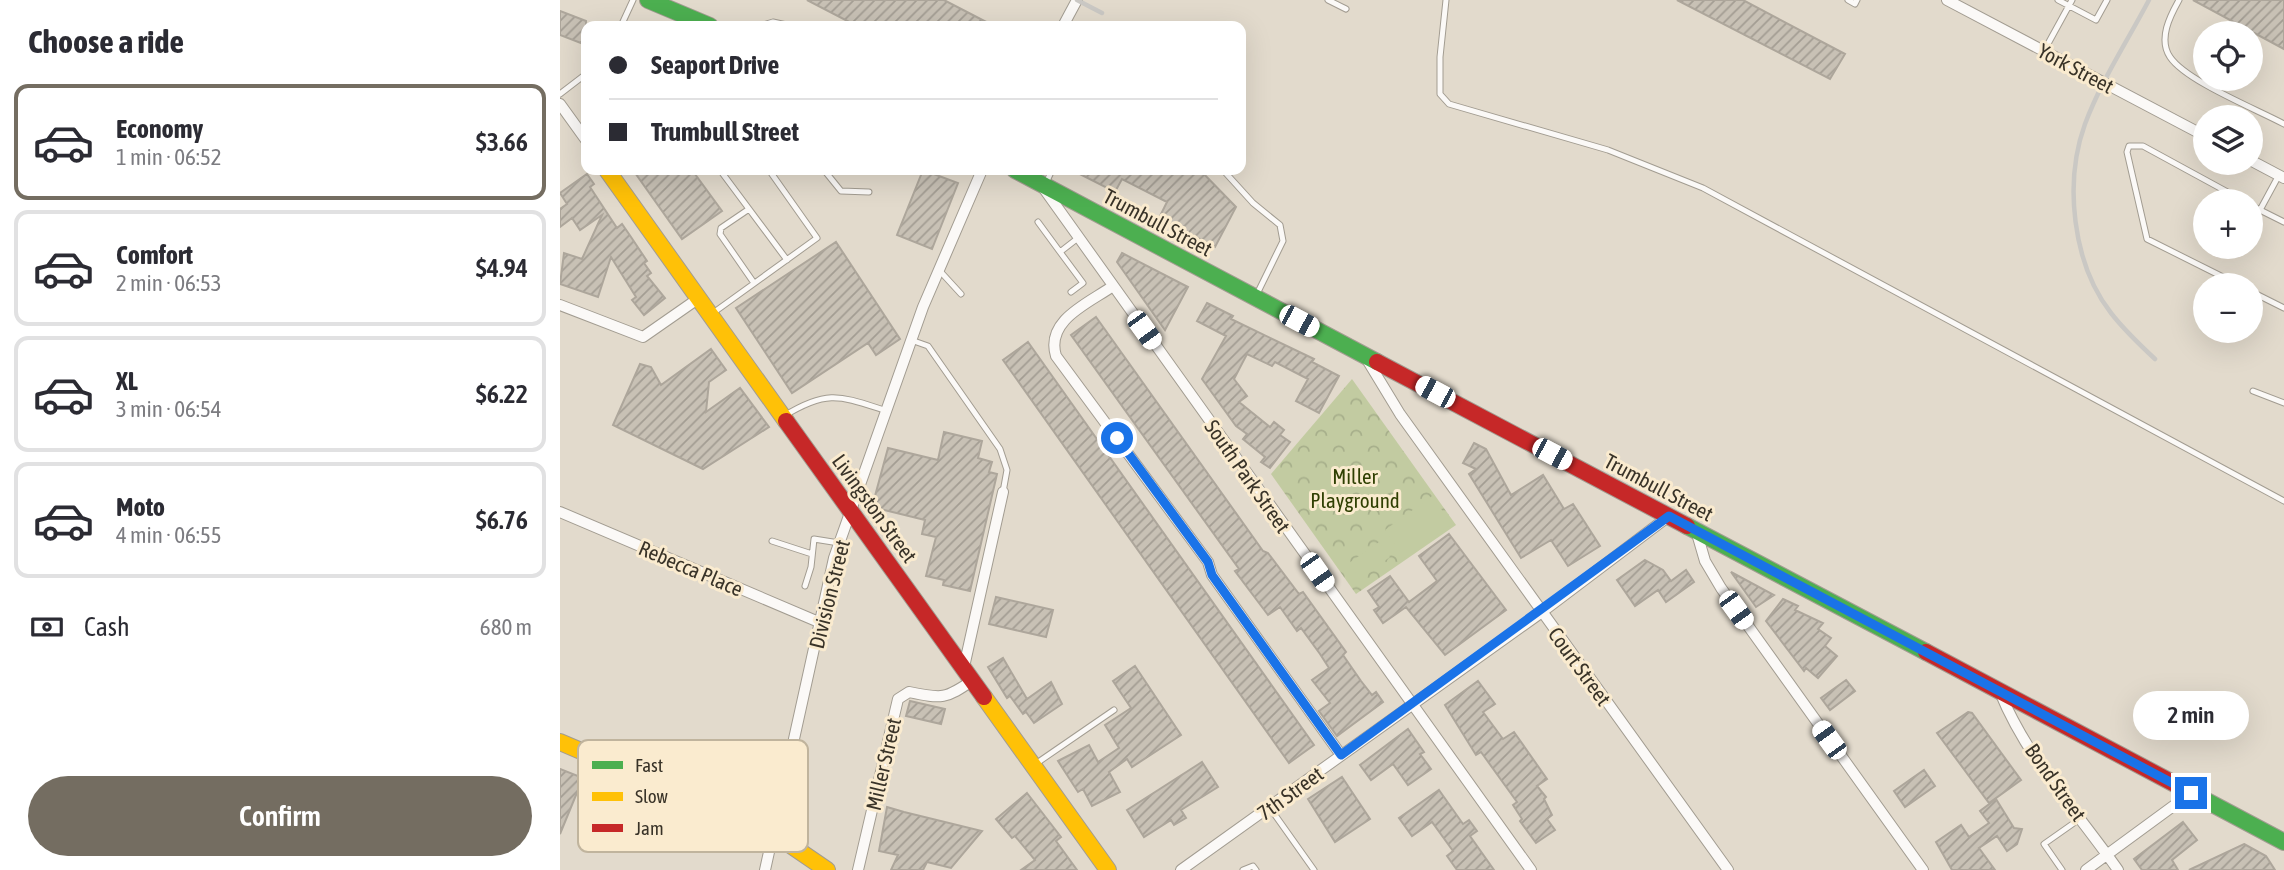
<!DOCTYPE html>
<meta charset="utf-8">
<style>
body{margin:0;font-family:"Asap Condensed",sans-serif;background:#f7f7f7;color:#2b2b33;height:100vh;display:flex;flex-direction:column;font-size:26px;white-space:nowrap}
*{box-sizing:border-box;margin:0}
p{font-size:23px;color:#7c7c81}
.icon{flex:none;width:38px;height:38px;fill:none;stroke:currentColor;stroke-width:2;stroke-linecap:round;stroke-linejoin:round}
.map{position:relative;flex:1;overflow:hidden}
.drawer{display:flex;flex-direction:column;background:#fff;width:560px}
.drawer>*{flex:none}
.guide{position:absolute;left:21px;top:21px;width:665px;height:154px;border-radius:14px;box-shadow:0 7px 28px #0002;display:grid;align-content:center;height:154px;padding:0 28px;background:#fff}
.buttons{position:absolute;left:1633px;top:21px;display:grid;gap:14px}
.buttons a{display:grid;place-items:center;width:70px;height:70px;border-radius:50%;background:#fff;box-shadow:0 7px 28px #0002;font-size:35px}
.end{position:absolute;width:32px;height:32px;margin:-16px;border:9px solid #1a73e8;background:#fff;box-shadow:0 0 0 4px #fff}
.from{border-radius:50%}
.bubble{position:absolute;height:49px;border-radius:24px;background:#fff;box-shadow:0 7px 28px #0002;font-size:23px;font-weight:600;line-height:49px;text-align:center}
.car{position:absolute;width:21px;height:42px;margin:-21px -10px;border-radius:9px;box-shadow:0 0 5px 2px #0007;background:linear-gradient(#fff 24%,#345 0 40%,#fff 0 76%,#345 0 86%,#fff 0)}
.guide b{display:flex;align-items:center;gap:24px;height:66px;font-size:26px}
.guide b+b{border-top:2px solid #e1e1e2}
.guide i{width:18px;height:18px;background:#2b2b33}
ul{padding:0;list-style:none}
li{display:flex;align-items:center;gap:21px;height:116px;margin:0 14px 10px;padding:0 14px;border:4px solid #e1e1e2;border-radius:14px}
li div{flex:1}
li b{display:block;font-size:26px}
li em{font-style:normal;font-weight:600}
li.on{border-color:#746d61}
li>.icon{width:63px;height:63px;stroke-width:1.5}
h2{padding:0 28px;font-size:32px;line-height:84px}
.pay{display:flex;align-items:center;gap:18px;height:77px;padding:0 28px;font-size:26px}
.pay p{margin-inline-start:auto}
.cta{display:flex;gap:14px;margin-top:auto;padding:14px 28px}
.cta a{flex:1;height:80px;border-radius:42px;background:#746d61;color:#fff;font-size:28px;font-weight:600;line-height:80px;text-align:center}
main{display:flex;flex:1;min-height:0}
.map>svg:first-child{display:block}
.park{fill:url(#park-crowns)}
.garden{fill:#c2cba1}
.building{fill:url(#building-hatch);stroke:#ada69b;stroke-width:2}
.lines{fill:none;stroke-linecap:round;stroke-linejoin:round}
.lane-casing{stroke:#a29c91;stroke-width:7}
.street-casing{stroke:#a29c91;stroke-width:12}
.fast-casing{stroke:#a29c91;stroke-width:18}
.slow-casing{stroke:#a29c91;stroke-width:18}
.jam-casing{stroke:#a29c91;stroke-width:18}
.lane{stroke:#fbf9f7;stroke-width:5}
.street{stroke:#fbf9f7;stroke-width:10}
.fast{stroke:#4caf50;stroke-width:16}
.slow{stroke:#ffc107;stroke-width:16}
.jam{stroke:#c62828;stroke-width:16}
.rail{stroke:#cac8c4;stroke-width:4.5}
.route{stroke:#1a73e8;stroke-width:9}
.labels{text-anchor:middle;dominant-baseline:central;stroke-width:6;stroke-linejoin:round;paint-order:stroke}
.street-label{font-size:21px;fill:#393328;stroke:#faebcf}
.park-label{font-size:21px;fill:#2f3f02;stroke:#faebcf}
.key{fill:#faebcf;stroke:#c0b49d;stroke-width:2}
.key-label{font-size:19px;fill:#393328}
</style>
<main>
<section class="drawer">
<h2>Choose a ride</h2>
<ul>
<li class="on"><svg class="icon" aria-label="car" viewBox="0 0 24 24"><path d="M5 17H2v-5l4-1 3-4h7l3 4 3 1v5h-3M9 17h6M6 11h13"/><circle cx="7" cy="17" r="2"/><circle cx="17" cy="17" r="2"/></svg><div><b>Economy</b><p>1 min · 06:52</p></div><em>$3.66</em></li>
<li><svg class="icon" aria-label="car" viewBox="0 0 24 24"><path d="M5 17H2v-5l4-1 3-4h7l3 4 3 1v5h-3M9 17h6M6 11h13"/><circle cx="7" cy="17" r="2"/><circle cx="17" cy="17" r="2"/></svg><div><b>Comfort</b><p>2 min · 06:53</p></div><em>$4.94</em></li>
<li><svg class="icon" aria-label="car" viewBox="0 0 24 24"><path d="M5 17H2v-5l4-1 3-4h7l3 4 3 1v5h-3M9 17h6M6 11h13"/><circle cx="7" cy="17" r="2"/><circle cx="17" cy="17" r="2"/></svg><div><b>XL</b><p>3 min · 06:54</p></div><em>$6.22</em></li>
<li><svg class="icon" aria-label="car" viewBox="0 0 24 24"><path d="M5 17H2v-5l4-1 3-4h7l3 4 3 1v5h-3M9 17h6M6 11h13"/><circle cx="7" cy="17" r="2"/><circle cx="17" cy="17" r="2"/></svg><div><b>Moto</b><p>4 min · 06:55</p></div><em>$6.76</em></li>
</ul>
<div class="pay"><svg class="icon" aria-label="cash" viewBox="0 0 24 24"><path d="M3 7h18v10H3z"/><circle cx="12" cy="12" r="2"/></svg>Cash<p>680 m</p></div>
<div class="cta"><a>Confirm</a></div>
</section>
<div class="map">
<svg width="1724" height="870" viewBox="0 0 1724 870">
<defs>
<pattern id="park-crowns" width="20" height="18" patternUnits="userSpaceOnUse" patternTransform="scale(1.75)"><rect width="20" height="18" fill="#c2cba1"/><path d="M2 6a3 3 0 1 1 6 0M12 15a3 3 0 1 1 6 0" fill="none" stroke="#a7af8b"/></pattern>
<pattern id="building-hatch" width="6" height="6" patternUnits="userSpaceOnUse" patternTransform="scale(1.75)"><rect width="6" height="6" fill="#c8c1b5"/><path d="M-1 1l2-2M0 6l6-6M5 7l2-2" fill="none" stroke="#a39d93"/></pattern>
</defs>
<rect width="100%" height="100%" fill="#e2dacc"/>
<path class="park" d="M 792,379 L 896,525 L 796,594 L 711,474 Z"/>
<path class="garden" d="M 872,496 L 892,524 L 845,558 L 825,530 Z
M 819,542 L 830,557 L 800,579 L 789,563 Z"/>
<path class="building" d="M 247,0 L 384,0 L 434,26 L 297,26 Z
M 1117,0 L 1183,0 L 1285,54 L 1270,79 Z
M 1633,0 L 1724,0 L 1724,49 Z
M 0,11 L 26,21 L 26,45 L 0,35 Z
M 73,170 L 132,170 L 162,211 L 122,239 Z
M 363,170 L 398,183 L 372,249 L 337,235 Z
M 512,170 L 640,170 L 676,207 L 655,247 L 599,218 L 607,202 L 562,179 L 555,192 Z
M 27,174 L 34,184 L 30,187 L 57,228 L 62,224 L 71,237 L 87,261 L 84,263 L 91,273 L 87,276 L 105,298 L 84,315 L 72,300 L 76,297 L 51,257 L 38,297 L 0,284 L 4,253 L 22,259 L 42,215 L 20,230 L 12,218 L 0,227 L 0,209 L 7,204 L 0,193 Z
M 276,242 L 340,339 L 316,355 L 308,343 L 232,393 L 176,308 Z
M 562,253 L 628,287 L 605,330 L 557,262 Z
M 647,303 L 673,316 L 671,319 L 754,359 L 752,362 L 779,376 L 759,413 L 736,401 L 748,379 L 715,362 L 712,366 L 687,354 L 674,379 L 687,396 L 679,402 L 710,427 L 714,422 L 724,430 L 720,435 L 730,442 L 710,468 L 701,462 L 705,457 L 683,439 L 687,434 L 676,426 L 642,379 L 666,336 L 637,321 Z
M 536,317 L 703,551 L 708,553 L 739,594 L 743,592 L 786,652 L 783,655 L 801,681 L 812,695 L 816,692 L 823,702 L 777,736 L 759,711 L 770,703 L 752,680 L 769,668 L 760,654 L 741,628 L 737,631 L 720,607 L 708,615 L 675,571 L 679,569 L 511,335 Z
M 468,342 L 754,745 L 729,763 L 443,360 Z
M 151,349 L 166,370 L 149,382 L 146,412 L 180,388 L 209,427 L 143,469 L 53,425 L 80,364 L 91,367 L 101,385 Z
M 384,432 L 422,441 L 418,458 L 432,462 L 429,472 L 437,474 L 410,591 L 383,585 L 384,580 L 366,576 L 376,537 L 362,534 L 365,520 L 312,507 L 328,448 L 378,460 Z
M 914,443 L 926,449 L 951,495 L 983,475 L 1004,509 L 1013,504 L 1040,546 L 1008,566 L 991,540 L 961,558 L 909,474 L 916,469 L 903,463 Z
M 889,534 L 946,610 L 885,655 L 846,607 L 823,623 L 814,610 L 819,607 L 808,591 L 830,576 L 849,602 L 877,581 L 859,556 Z
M 1085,560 L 1103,570 L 1111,581 L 1126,570 L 1134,582 L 1106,602 L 1098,590 L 1075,606 L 1057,580 Z
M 1171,572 L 1214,595 L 1196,607 Z
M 436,597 L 493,610 L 486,637 L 429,624 Z
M 1223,599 L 1238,606 L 1235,610 L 1263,623 L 1258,629 L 1271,638 L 1265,646 L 1277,656 L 1258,678 L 1246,668 L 1244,671 L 1206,621 Z
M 443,658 L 467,699 L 491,682 L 502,704 L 474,723 L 466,712 L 463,714 L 450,696 L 447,698 L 428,667 Z
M 575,666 L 621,735 L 572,767 L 567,759 L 549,772 L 560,792 L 532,806 L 523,789 L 518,792 L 498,761 L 529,745 L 538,762 L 559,748 L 545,725 L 571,708 L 553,681 Z
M 1286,680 L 1295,691 L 1270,710 L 1261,698 Z
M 918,681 L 935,704 L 923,712 L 943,739 L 954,732 L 987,779 L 977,786 L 986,797 L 984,799 L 992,815 L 987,819 L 995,830 L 976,843 L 960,821 L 962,819 L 953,805 L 957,802 L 921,752 L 916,755 L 885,705 Z
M 350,701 L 385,709 L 381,724 L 346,716 Z
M 1408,712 L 1412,713 L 1461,780 L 1429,803 L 1377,733 Z
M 848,729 L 864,752 L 860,754 L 871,769 L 848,785 L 833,764 L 811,780 L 800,765 Z
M 642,762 L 658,787 L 621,810 L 626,818 L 614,825 L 611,820 L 584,837 L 567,810 Z
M 0,769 L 23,778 L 0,834 Z
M 1364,770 L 1375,786 L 1345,807 L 1334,791 Z
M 782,777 L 810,819 L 775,842 L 748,799 Z
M 879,790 L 903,824 L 909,820 L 917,831 L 910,836 L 934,870 L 897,870 L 887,856 L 893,851 L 872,822 L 852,836 L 839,818 Z
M 467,793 L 501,837 L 496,841 L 517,870 L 461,870 L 475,860 L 455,836 L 452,838 L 436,819 Z
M 1436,799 L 1454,828 L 1462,829 L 1457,844 L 1447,851 L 1437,836 L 1419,848 L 1435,870 L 1392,870 L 1376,842 L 1401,825 L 1409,837 L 1429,823 L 1420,811 Z
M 327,807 L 344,812 L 422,831 L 391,868 L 367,862 L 363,870 L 331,870 L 338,855 L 319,851 Z
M 1623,822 L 1637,840 L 1612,860 L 1618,870 L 1582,870 L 1574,859 Z
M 1684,844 L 1706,856 L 1715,870 L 1629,870 Z"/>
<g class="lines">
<defs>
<path id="lane" d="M 768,0 L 786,9
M 886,0 L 880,57 L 880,94 L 889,104 L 1048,150 L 1143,188 L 1724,501
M 1288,0 L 1295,4 L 1297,0
M 1498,0 L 1536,20 L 1547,0
M 1619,0 C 1610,16 1598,39 1610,57 C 1626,81 1696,109 1724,124
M 61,26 L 73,0
M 200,26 L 213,22 L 231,26
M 1484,51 L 1512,0
M 0,94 L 26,74
M 160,170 L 227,260
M 264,170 L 281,191 L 309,192
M 663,170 L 693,203 L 720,225 L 723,241 L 697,294
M 486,183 L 492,170
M 1690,205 L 1724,222
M 189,209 L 161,228 L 160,234 L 194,283
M 1700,210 L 1719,175
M 478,222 L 500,252 L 518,238
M 500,252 L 523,283 L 511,292
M 379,270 L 401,294
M 1679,285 L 1587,239 L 1567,152 L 1569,146 L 1583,146 L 1684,201
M 1690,291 L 1724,308
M 153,313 L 257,238 L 209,170
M 351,340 L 368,346 L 440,449 L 447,470 L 443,492
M 1693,391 L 1724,403
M 224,416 C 268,389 280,396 327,411
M 212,541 L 252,554
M 245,586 L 251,567 L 254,539 L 279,543
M 474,765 L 554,710
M 710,808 L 754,870
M 24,846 L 56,769
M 683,870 L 693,866 L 696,870
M 1502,870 L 1484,844 L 1521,818"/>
<path id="street" d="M 1387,0 L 1645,136
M 503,26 L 517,0
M 0,104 L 26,140
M 1690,160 L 1724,178
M 482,186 L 971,870
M 553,286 C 529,303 485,320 496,356 L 648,562 L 652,575 L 781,755
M 0,305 L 83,337 L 139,298
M 806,358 L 840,414 L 1168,870
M 0,512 L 261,623
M 1136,530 L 1145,561 L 1161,588 L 1363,870
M 404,667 L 443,492
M 1440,692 C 1466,757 1518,813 1558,870
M 205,870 L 274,558 L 363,307 L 422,170
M 298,870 L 338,699 L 349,692 C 382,699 386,699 413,680
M 621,870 L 982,612 L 1109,516
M 1526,870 L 1631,793"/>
<path id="fast" d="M 88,0 L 150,26
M 455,170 L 817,362
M 1127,526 L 1366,652
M 1643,799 L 1724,842"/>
<path id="slow" d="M 47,170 L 226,421
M 424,697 L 548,870
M 0,742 L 213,833 L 267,870"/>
<path id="jam" d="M 817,362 L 1127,526
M 226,421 L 424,697
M 1366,652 L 1643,799"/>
</defs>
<use href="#lane" class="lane-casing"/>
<use href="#street" class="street-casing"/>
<use href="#fast" class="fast-casing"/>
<use href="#slow" class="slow-casing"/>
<use href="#jam" class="jam-casing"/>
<use href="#lane" class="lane"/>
<use href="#street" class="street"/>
<use href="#fast" class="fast"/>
<use href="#slow" class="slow"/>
<use href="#jam" class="jam"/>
<path class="rail" d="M 517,0 L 542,13
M 1589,0 C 1568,40 1541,81 1525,124 C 1504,182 1512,263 1551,313 C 1564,330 1580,345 1595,359"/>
</g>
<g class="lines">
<path class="route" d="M 557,438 L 648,562 L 652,575 L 781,755 L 1109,516 L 1631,793"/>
</g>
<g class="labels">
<g class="street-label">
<text transform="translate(1516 68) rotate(28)">York Street</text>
<text transform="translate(598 222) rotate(28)">Trumbull Street</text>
<text transform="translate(688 476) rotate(55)">South Park Street</text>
<text transform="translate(1099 487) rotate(28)">Trumbull Street</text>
<text transform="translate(315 508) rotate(54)">Livingston Street</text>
<text transform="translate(131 568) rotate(23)">Rebecca Place</text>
<text transform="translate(269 594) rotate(-76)">Division Street</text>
<text transform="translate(1020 666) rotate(54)">Court Street</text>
<text transform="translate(323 764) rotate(-77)">Miller Street</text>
<text transform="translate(1496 782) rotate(55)">Bond Street</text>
<text transform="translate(730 793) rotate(-36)">7th Street</text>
</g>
<g class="park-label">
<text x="795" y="476">Miller<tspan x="795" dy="24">Playground</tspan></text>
</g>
</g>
<rect x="18" y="740" width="230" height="112" rx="10" class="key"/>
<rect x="32" y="761" width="31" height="8" fill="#4caf50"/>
<rect x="32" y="792" width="31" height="9" fill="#ffc107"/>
<rect x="32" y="824" width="31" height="8" fill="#c62828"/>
<g class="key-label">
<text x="75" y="772">Fast</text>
<text x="75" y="803">Slow</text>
<text x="75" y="835">Jam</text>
</g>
</svg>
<div class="buttons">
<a><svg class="icon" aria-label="locate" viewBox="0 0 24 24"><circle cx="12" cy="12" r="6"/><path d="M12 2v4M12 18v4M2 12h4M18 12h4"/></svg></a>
<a><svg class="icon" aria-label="layers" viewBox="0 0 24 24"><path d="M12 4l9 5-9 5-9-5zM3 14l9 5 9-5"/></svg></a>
<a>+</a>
<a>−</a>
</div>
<i class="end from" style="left:557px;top:438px"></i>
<i class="end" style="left:1631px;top:793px"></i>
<div class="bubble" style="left:1573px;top:691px;width:116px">2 min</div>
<i class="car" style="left:739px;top:321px;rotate:118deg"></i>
<i class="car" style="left:584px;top:330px;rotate:144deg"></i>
<i class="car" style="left:875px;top:392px;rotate:298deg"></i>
<i class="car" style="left:992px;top:454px;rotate:118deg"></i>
<i class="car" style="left:757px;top:572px;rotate:145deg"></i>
<i class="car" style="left:1176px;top:610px;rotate:144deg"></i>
<i class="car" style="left:1269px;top:740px;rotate:324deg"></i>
<div class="guide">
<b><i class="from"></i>Seaport Drive</b>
<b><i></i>Trumbull Street</b>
</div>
</div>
</main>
